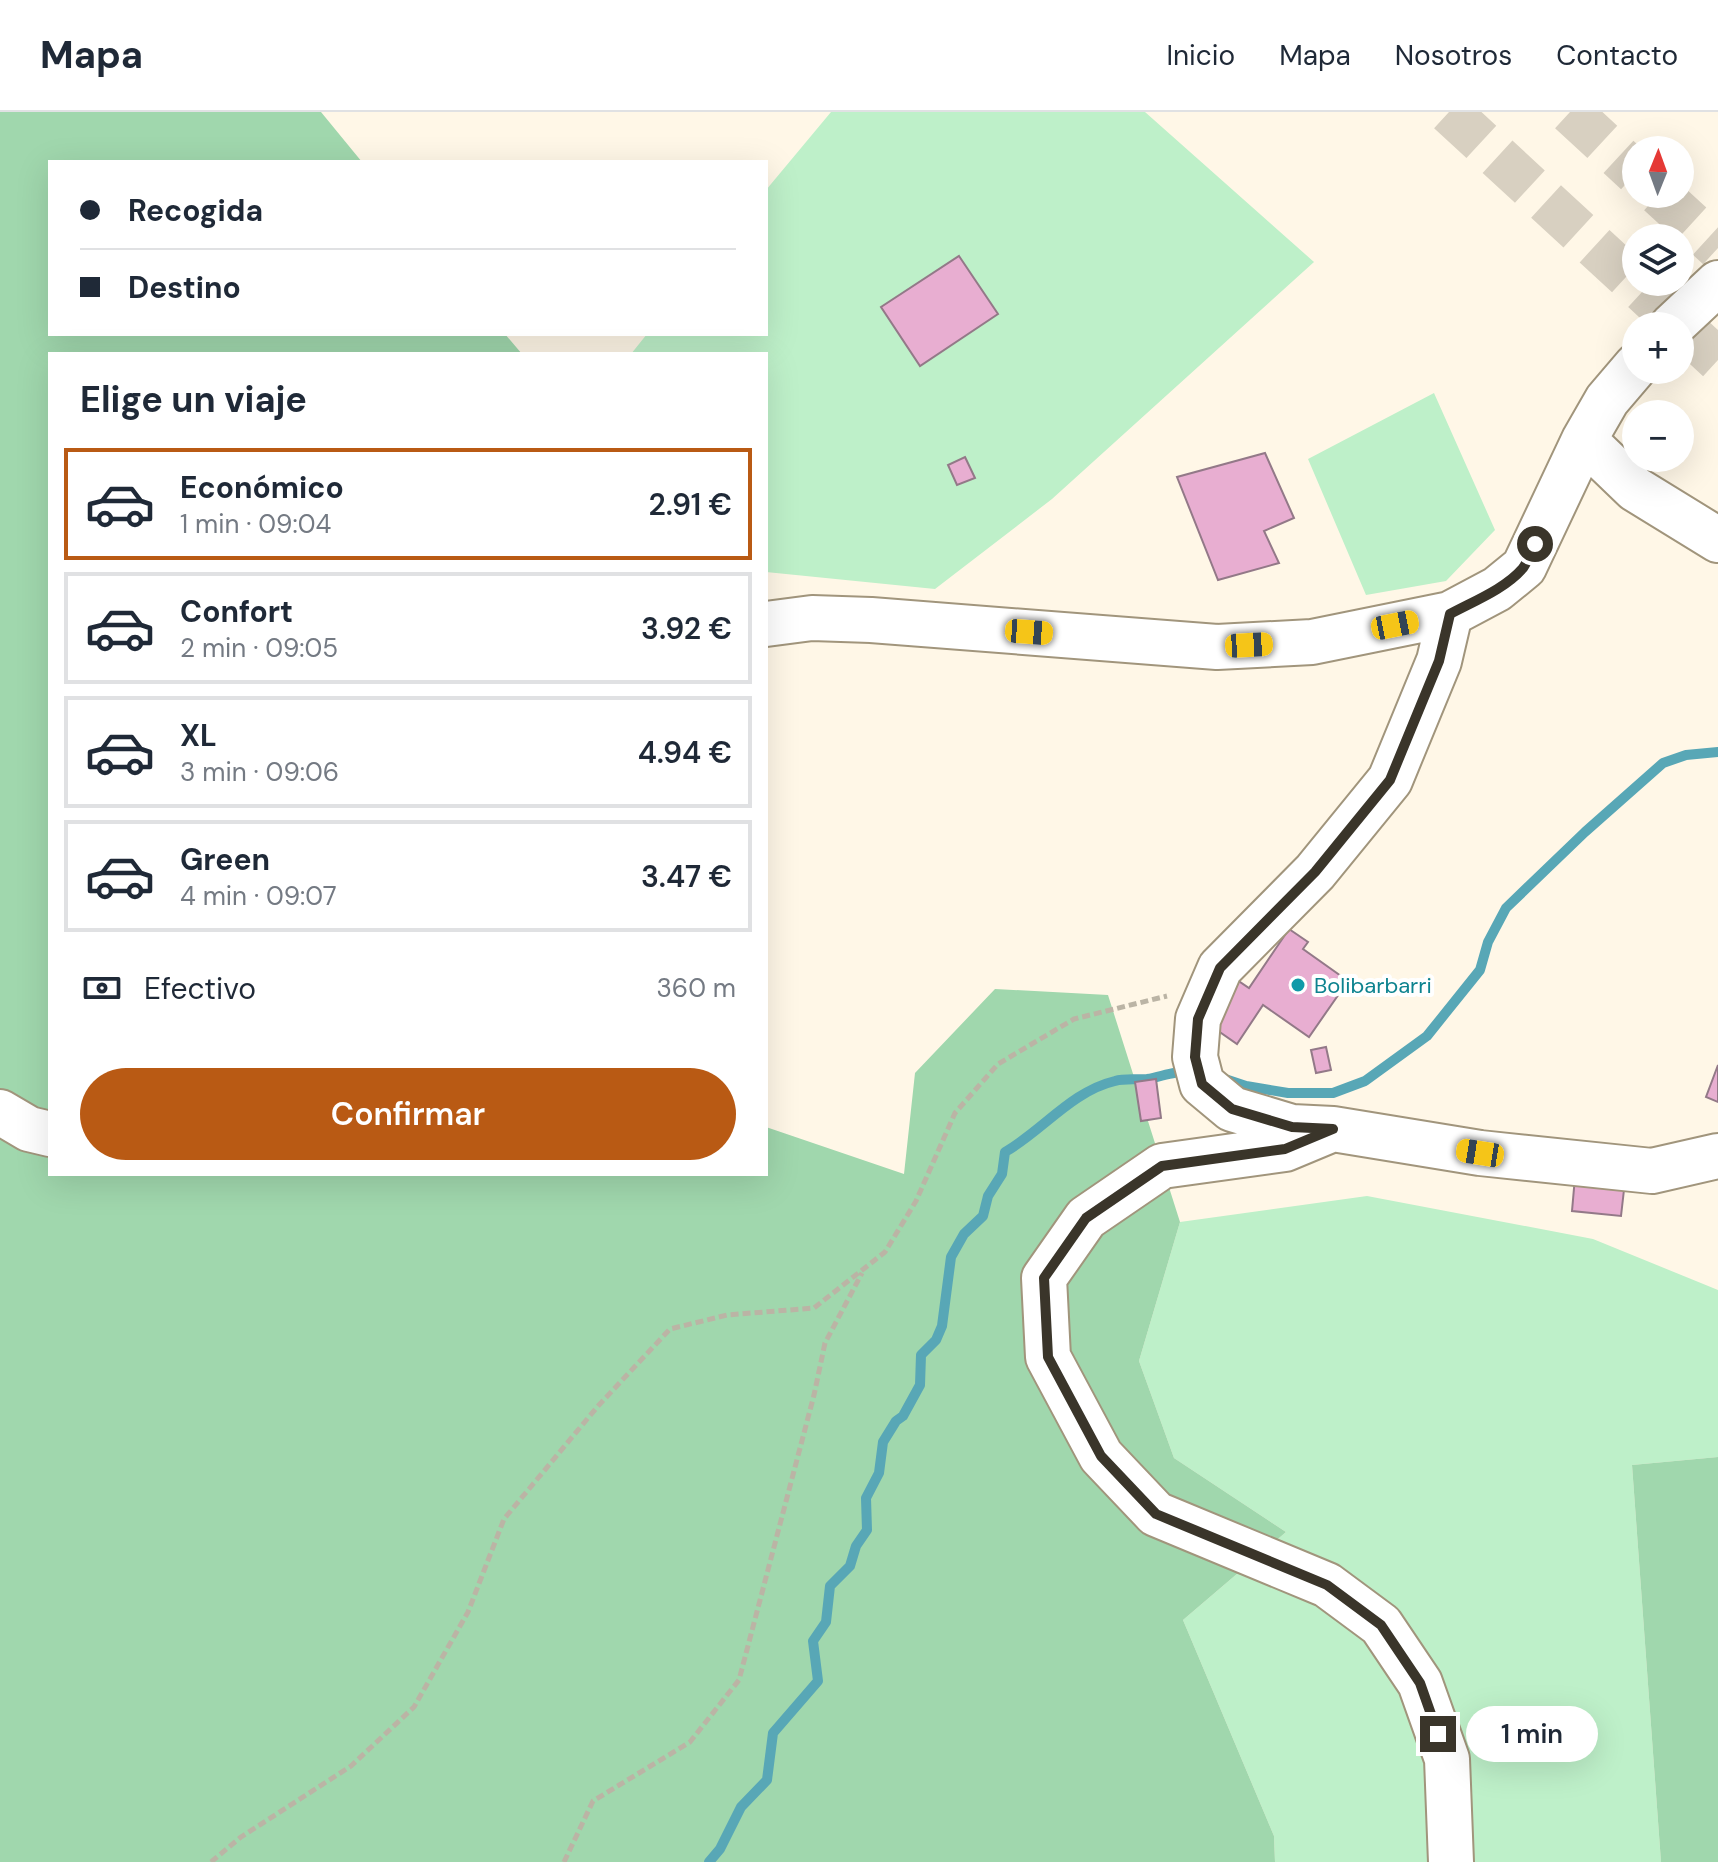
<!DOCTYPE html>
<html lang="es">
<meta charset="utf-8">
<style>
body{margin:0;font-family:"DM Sans",sans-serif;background:#f6f6f7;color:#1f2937;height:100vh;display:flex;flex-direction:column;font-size:30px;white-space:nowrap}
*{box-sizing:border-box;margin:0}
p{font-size:26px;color:#747a83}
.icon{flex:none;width:44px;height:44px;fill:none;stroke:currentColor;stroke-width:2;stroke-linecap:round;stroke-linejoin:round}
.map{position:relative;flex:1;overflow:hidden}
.details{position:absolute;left:48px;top:240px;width:720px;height:824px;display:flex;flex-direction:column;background:#fff;border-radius:0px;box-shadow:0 8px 32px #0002}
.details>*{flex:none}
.hud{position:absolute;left:48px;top:48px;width:720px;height:176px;border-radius:0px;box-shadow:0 8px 32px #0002;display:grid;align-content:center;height:176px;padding:0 32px;background:#fff}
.needle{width:52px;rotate:1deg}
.controls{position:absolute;left:1622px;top:24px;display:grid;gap:16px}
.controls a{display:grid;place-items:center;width:72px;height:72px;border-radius:50%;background:#fff;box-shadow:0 8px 32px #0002;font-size:40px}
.end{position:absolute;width:36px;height:36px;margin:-18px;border:10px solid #3a352a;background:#fff;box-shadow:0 0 0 4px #fff}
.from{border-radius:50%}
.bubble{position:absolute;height:56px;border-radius:28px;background:#fff;box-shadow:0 8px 32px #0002;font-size:26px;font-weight:600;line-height:56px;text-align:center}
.car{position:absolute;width:24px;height:48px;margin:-24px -12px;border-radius:10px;box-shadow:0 0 6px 2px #0007;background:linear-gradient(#f5c518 24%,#345 0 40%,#f5c518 0 76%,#345 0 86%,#f5c518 0)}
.hud b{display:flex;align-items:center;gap:28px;height:76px;font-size:30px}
.hud b+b{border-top:2px solid #e0e1e3}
.hud i{width:20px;height:20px;background:#1f2937}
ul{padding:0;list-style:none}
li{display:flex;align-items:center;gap:24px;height:112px;margin:0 16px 12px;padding:0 16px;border:4px solid #e0e1e3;border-radius:0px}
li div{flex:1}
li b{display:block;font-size:30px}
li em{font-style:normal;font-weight:600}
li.on{border-color:#b95a14}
li>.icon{width:72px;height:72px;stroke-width:1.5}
h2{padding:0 32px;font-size:36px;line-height:96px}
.pay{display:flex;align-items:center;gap:20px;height:88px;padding:0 32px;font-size:30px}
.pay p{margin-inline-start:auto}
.button{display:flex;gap:16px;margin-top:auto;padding:16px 32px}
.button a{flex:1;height:92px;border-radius:48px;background:#b95a14;color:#fff;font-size:32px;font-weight:600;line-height:92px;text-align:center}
header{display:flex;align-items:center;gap:48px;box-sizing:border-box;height:112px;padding:0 40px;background:#fff;border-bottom:2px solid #e0e1e3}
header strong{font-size:38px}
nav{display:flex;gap:44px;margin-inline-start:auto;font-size:28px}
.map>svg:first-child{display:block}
.green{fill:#bef0c9}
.forest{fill:#a0d7ad}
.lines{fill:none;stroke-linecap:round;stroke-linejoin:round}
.stream{stroke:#58a7b6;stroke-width:10}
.building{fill:#e8aed1;stroke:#937988;stroke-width:2}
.highway-tunnel{stroke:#d8d0c1;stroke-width:44;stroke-dasharray:44 22;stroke-linecap:butt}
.minor-casing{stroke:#a1957c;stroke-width:48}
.path{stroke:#bbb4a5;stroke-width:5;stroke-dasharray:8 4;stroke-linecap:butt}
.minor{stroke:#fff;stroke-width:44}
.route{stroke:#3a352a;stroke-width:10}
.culture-dot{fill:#0f9aa8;stroke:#fff;stroke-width:3}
.labels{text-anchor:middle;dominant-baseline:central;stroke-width:8;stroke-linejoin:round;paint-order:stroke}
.culture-label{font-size:22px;fill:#0d838f;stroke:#fff;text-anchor:start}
</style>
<header>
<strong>Mapa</strong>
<nav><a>Inicio</a><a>Mapa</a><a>Nosotros</a><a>Contacto</a></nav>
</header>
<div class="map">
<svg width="1718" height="1750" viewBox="0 0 1718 1750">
<rect width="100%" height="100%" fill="#fff7e7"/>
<path class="green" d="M 831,0 L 1145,0 L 1314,150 L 1052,387 L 935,477 L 766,460 L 766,242 L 631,242 L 647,222 L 766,222 L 766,78 Z
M 1434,281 L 1495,418 L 1446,469 L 1366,483 L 1308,347 Z
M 1367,1084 L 1593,1127 L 1718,1178 L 1718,1345 L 1632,1353 L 1661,1750 L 1275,1750 L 1274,1724 L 1183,1508 L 1286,1420 L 1174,1346 L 1139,1249 L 1180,1110 Z"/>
<path class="forest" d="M 0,0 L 321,0 L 362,50 L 50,50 L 50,222 L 505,222 L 522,242 L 50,242 L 50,1062 L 766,1062 L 766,1015 L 904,1062 L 915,961 L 995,877 L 1108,883 L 1180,1110 L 1139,1249 L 1174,1346 L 1286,1420 L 1183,1508 L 1274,1724 L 1275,1750 L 0,1750 Z
M 1718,1345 L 1718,1750 L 1661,1750 L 1632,1353 Z"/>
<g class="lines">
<path class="stream" d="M 1225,967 L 1246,974 L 1288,981 L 1333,981 L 1365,969 L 1427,924 L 1480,858 L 1488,830 L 1506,796 L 1585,720 L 1663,651 L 1686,643 L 1718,640
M 709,1750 L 720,1737 L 741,1695 L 767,1668 L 773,1621 L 818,1569 L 813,1529 L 826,1510 L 830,1474 L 850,1454 L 856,1434 L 867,1418 L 866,1386 L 879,1361 L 883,1330 L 896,1309 L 903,1304 L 920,1273 L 921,1243 L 936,1228 L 942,1214 L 951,1145 L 964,1122 L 983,1104 L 988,1084 L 1002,1062 L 1005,1040 C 1042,1019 1072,979 1115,969 C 1125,966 1136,968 1147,967 C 1162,965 1174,958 1190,961"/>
</g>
<path class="building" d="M 959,144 L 998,202 L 920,254 L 881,195 Z
M 1265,341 L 1294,406 L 1264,419 L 1279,451 L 1218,468 L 1177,365 Z
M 965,345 L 975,366 L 957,373 L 948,353 Z
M 1289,817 L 1308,830 L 1303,837 L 1348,869 L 1309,925 L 1263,893 L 1237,932 L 1204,909 L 1234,866 L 1249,876 Z
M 1326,935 L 1331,958 L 1316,961 L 1311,938 Z
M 1718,953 L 1718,990 L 1706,985 Z
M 1156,967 L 1161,1006 L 1141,1009 L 1135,970 Z
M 1575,1065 L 1625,1069 L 1621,1104 L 1572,1099 Z"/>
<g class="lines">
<path class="highway-tunnel" d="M 1449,0 L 1718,248
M 1570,0 L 1636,61
M 1659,82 L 1718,136"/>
<defs>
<path id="minor" d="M 1672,214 L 1718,171
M 1584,328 L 1635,377 L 1718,428
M 1450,502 L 1439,549 L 1390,668 L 1315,760 L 1220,856 L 1198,907 L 1195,945 L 1202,972 L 1232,997 L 1292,1015 L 1333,1017 L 1480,1041 L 1652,1059 L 1718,1044
M 766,512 L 812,506 L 871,508 L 1217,535 L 1312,530 L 1450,502 L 1497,477 L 1524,455 L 1584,328 L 1607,288 L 1636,254
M 0,1000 L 29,1017 L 50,1022
M 1333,1017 L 1285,1037 L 1162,1054 L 1086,1106 L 1044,1166 L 1048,1245 L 1101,1344 L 1156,1402 L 1327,1473 L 1381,1513 L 1420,1571 L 1447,1647 L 1451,1750"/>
</defs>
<use href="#minor" class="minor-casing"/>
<path class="path" d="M 211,1750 L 241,1725 L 351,1654 L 414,1595 L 468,1500 L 504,1407 L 598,1294 L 670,1217 L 727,1203 L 814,1196 L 885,1140 L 916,1089 L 955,1001 L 998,952 L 1074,907 L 1167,884
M 564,1750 L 593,1689 L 690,1630 L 739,1568 L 814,1283 L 825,1231 L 862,1161"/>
<use href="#minor" class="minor"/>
</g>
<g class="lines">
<path class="route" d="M 1438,1622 L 1420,1571 L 1381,1513 L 1327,1473 L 1156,1402 L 1101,1344 L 1048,1245 L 1044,1166 L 1086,1106 L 1162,1054 L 1285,1037 L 1333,1017 L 1292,1015 L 1232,997 L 1202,972 L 1195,945 L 1198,907 L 1220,856 L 1315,760 L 1390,668 L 1439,549 L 1450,502 C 1474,489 1505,477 1523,456 C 1528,449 1531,439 1535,432"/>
</g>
<circle class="culture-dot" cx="1298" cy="873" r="8"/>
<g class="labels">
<g class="culture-label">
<text x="1314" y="873">Bolibarbarri</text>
</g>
</g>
</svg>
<div class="controls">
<a><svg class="needle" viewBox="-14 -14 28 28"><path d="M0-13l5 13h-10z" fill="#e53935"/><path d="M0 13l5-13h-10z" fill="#747a83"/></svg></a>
<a><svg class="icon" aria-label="layers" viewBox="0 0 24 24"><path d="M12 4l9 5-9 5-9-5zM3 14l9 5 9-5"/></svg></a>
<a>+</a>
<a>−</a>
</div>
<i class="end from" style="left:1535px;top:432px"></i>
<i class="end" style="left:1438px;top:1622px"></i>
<div class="bubble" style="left:1466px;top:1594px;width:132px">1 min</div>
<i class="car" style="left:1395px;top:513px;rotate:79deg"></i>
<i class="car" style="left:1029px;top:520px;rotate:94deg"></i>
<i class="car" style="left:1249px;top:533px;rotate:87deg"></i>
<i class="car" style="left:1480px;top:1041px;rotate:279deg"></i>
<div class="hud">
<b><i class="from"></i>Recogida</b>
<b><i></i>Destino</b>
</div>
<section class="details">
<h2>Elige un viaje</h2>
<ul>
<li class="on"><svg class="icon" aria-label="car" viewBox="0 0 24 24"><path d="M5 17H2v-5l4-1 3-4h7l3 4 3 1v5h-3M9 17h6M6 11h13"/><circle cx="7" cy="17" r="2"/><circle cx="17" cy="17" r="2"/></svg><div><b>Económico</b><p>1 min · 09:04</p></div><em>2.91 €</em></li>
<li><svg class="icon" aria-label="car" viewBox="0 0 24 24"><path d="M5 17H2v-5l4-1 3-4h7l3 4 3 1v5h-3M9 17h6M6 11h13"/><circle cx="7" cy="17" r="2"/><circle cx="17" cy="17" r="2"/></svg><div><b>Confort</b><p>2 min · 09:05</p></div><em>3.92 €</em></li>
<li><svg class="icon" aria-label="car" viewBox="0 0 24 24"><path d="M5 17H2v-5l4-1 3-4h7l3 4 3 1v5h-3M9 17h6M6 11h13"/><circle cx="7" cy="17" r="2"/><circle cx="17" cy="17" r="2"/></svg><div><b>XL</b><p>3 min · 09:06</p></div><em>4.94 €</em></li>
<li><svg class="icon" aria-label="car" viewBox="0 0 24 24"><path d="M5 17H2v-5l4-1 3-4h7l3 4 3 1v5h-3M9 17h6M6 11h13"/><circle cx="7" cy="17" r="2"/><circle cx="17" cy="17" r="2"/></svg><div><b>Green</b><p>4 min · 09:07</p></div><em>3.47 €</em></li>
</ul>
<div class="pay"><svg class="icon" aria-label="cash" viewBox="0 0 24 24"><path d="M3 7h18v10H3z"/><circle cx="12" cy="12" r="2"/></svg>Efectivo<p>360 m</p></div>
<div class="button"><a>Confirmar</a></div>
</section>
</div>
